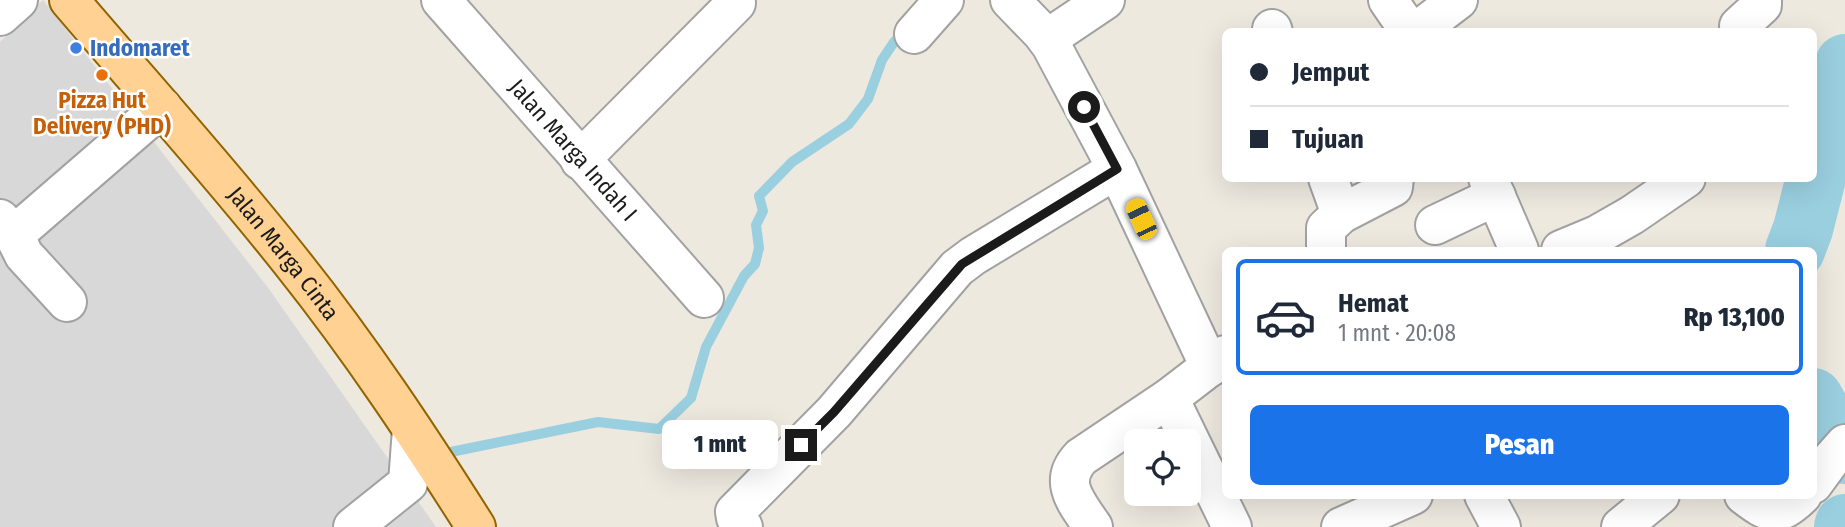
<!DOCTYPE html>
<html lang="id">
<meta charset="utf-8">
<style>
body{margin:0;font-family:"Fira Sans Condensed",sans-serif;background:#f6f6f7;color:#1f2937;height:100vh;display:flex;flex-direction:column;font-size:26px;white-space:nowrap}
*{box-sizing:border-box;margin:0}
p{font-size:23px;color:#747a83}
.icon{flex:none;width:38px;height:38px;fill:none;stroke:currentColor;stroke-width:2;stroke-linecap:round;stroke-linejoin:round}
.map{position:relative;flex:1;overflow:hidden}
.panel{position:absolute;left:1222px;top:247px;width:595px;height:252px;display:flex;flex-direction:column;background:#fff;border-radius:10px;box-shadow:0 7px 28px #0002}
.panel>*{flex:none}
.top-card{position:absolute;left:1222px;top:28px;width:595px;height:154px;border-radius:10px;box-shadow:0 7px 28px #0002;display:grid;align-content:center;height:154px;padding:0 28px;background:#fff}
.tools{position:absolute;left:1124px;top:429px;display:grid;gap:14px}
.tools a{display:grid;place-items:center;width:77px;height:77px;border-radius:10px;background:#fff;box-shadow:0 7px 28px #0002;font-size:35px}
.end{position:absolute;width:32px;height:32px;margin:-16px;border:9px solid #1b1b1b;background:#fff;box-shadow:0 0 0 4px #fff}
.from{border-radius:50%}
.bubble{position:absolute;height:49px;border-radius:10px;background:#fff;box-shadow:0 7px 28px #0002;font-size:23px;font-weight:800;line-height:49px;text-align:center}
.car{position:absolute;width:21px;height:42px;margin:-21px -10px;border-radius:9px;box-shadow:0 0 5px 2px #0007;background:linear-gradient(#f5c518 24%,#345 0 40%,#f5c518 0 76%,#345 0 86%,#f5c518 0)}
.top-card b{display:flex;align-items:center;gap:24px;height:66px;font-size:26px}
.top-card b+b{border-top:2px solid #e0e1e3}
.top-card i{width:18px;height:18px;background:#1f2937}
ul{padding:12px 0 0;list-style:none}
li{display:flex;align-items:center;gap:21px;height:116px;margin:0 14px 10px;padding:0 14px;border:4px solid transparent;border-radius:10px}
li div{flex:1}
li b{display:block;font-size:26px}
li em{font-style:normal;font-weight:800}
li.selected{border-color:#1a73e8}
li>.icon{width:63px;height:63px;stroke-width:1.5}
.button{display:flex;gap:14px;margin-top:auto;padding:14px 28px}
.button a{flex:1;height:80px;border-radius:10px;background:#1a73e8;color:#fff;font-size:28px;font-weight:800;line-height:80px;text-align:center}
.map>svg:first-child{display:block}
.residential{fill:#d9d8d8}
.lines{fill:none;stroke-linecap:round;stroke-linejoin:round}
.stream{stroke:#9acfe0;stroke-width:10}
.river{stroke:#9acfe0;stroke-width:60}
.minor-casing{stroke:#a2a2a2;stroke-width:42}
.major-casing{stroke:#926400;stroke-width:42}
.minor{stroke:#fff;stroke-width:38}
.major{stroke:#ffd293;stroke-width:38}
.route{stroke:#1b1b1b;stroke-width:9}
.shop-dot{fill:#3f7fe0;stroke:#fff;stroke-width:2.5}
.food-dot{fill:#e8710a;stroke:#fff;stroke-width:2.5}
.labels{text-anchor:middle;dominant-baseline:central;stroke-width:5;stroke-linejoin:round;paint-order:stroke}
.shop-label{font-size:23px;font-weight:bold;fill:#366cbe;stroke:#fff;text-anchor:start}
.food-label{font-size:23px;font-weight:bold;fill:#c56008;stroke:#fff}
.street-label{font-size:23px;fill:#1b1b1b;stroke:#fff}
</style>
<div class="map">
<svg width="1845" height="527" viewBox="0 0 1845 527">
<rect width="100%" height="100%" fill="#eee9df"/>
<path class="residential" d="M 43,0 L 269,289 L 436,527 L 0,527 L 0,42 Z"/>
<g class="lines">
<path class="stream" d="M 441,454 L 598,422 L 659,429 L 691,398 L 706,347 L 744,276 L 755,264 L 759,248 L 756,225 L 763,211 L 759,196 L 792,162 L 849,124 L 868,99 L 882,60 L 894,42 L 905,31"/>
<path class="river" d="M 1795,250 L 1803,229 L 1845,64
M 1813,398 L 1845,454
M 1844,527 L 1845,524"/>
<defs>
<g id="minor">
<path id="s1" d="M 441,0 L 704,298"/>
<path d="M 1010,0 L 1042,33 L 1051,45 L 1117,169 L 1210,367"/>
<path d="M 1388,0 L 1410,32"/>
<path d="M 0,16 L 18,0"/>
<path d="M 1739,26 L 1762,5 L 1762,0"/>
<path d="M 1272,29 L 1273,32"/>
<path d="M 1416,32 L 1458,0"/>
<path d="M 914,34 L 944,0"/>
<path d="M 1047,39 L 1105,0"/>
<path d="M 580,160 L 736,3 L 733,0"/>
<path d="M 1328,178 L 1341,214"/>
<path d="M 1488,178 L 1519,250"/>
<path d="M 0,219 L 14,235 L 24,255 L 67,302"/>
<path d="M 1435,225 L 1496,196"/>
<path d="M 14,235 L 162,107"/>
<path d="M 1326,250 L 1326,228 L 1341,214 L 1393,187 L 1394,178"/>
<path d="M 1561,250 L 1597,235 L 1632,215 L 1686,178"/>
<path d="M 1169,398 L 1232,527"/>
<path d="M 1813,484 L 1829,462 L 1845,444"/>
<path d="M 1484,495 L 1501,527"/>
<path d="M 1744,495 C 1770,515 1778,518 1802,495"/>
<path d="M 353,527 L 408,483 L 412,429"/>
<path d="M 743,527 L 736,518 L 735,512 L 834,412 L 957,268 L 973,256 L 1117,169"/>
<path d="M 1093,527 C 1077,503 1057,482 1081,457 L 1169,398 L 1225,355"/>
<path d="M 1341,527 L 1413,495"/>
<path d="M 1621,527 L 1660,495"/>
</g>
<g id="major">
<path id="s2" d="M 69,0 C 144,88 222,174 293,264 C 360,348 419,437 476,527"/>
</g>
</defs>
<use href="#minor" class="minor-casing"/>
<use href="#major" class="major-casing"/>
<use href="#minor" class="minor"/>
<use href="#major" class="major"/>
</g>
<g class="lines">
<path class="route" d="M 801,445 L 834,412 L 962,264 L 1117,169 L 1084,107"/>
</g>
<circle class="shop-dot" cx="76" cy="48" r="7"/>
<circle class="food-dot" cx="102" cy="75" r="7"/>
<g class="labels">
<g class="shop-label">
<text x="90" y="48">Indomaret</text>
</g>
<g class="food-label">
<text x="102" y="100">Pizza Hut<tspan x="102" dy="26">Delivery (PHD)</tspan></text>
</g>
<g class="street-label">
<text stroke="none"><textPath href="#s1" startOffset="200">Jalan Marga Indah I</textPath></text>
<text stroke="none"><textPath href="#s2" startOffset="332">Jalan Marga Cinta</textPath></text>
</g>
</g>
</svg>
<div class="tools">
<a><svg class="icon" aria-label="locate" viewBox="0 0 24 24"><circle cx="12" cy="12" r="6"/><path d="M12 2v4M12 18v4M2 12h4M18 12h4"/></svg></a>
</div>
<i class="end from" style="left:1084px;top:107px"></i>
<i class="end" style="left:801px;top:445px"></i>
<div class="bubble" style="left:662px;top:420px;width:116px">1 mnt</div>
<i class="car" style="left:1141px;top:219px;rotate:335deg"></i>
<div class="top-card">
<b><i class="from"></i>Jemput</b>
<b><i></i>Tujuan</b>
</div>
<section class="panel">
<ul>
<li class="selected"><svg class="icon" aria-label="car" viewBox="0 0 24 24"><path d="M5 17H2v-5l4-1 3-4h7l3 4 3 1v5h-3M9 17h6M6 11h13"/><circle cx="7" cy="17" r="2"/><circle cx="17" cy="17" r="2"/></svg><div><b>Hemat</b><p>1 mnt · 20:08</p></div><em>Rp 13,100</em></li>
</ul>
<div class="button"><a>Pesan</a></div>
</section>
</div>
